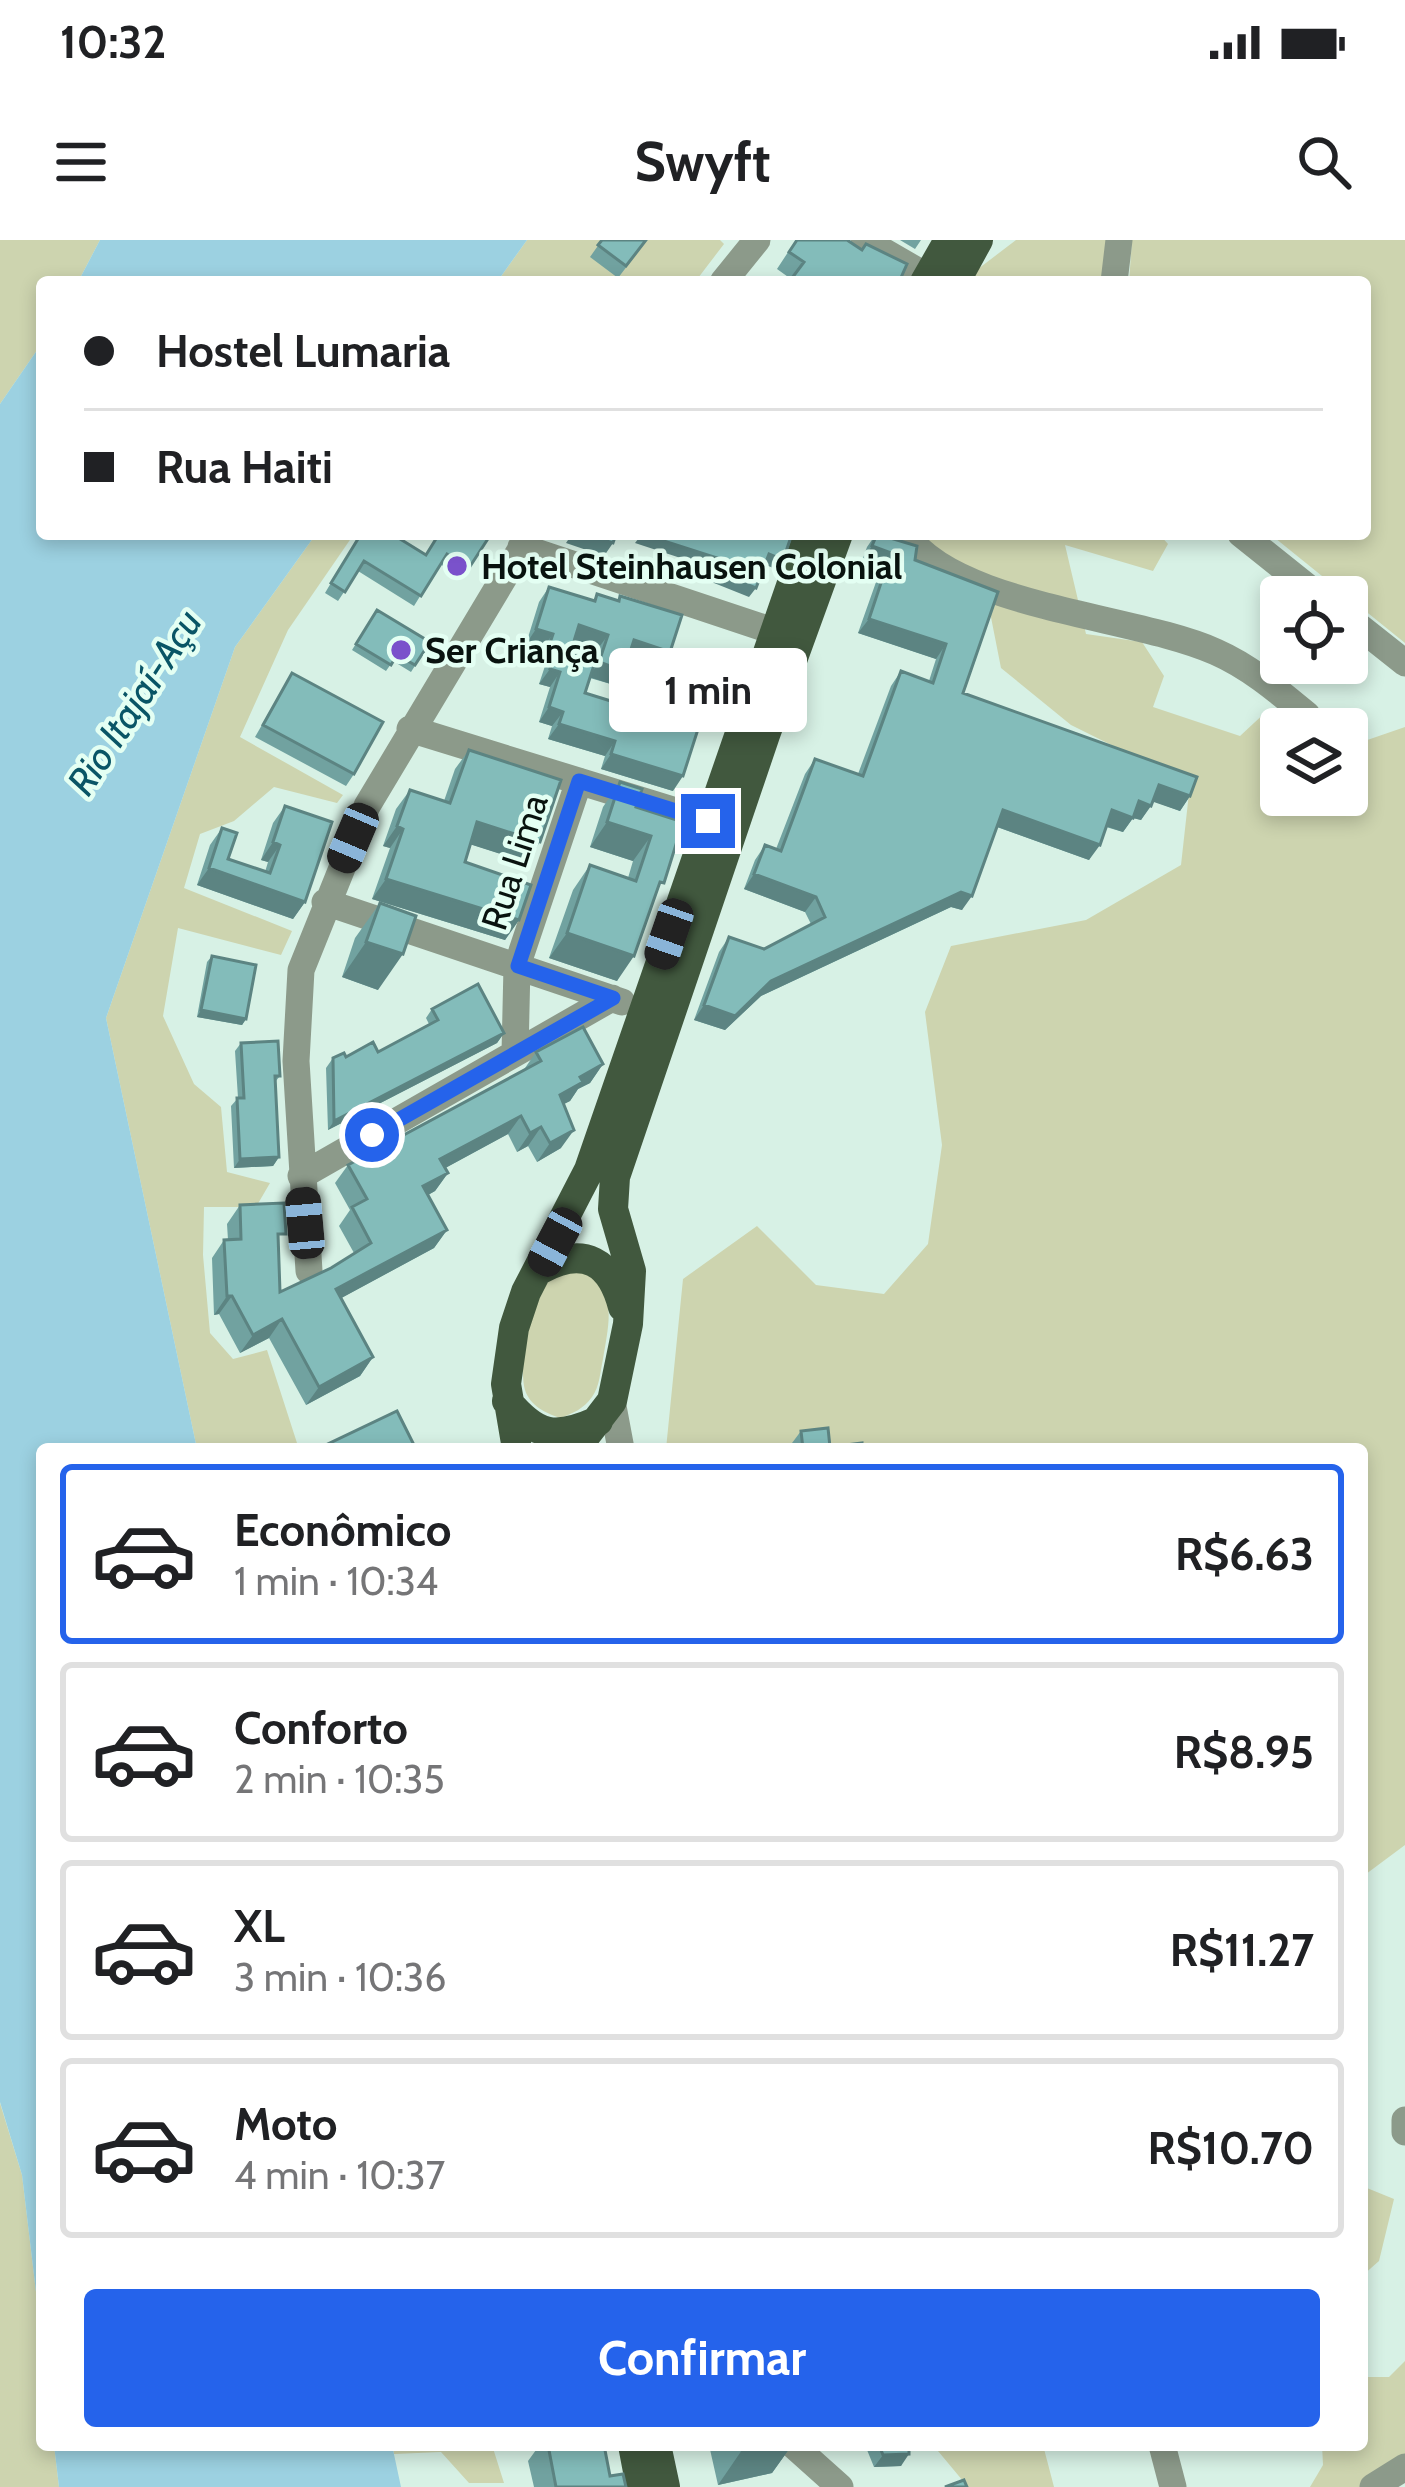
<!DOCTYPE html>
<html lang="pt">
<meta charset="utf-8">
<style>
body{margin:0;font-family:Cabin,sans-serif;background:#f6f6f6;color:#202124;height:100vh;display:flex;flex-direction:column;font-size:45px;white-space:nowrap}
*{box-sizing:border-box;margin:0}
p{font-size:39px;color:#757577}
.icon{flex:none;width:66px;height:66px;fill:none;stroke:currentColor;stroke-width:2;stroke-linecap:round;stroke-linejoin:round}
.map{position:relative;flex:1;overflow:hidden}
.details{position:absolute;left:36px;top:1203px;width:1332px;height:1008px;display:flex;flex-direction:column;background:#fff;border-radius:12px;box-shadow:0 6px 18px #0003}
.details>*{flex:none}
.hud{position:absolute;left:36px;top:36px;width:1335px;height:264px;border-radius:12px;box-shadow:0 6px 18px #0003;display:grid;align-content:center;height:264px;padding:0 48px;background:#fff}
.buttons{position:absolute;left:1260px;top:336px;display:grid;gap:24px}
.buttons a{display:grid;place-items:center;width:108px;height:108px;border-radius:12px;background:#fff;box-shadow:0 6px 18px #0003;font-size:60px}
.end{position:absolute;width:54px;height:54px;margin:-27px;border:15px solid #2563eb;background:#fff;box-shadow:0 0 0 6px #fff}
.from{border-radius:50%}
.bubble{position:absolute;height:84px;border-radius:12px;background:#fff;box-shadow:0 6px 18px #0003;font-size:39px;font-weight:800;line-height:84px;text-align:center}
.car{position:absolute;width:36px;height:72px;margin:-36px -18px;border-radius:15px;box-shadow:0 0 9px 3px #0007;background:linear-gradient(#222 24%,#8ab4d8 0 40%,#222 0 76%,#8ab4d8 0 86%,#222 0)}
.hud b{display:flex;align-items:center;gap:42px;height:114px;font-size:45px}
.hud b+b{border-top:3px solid #e0e0e0}
.hud i{width:30px;height:30px;background:#202124}
ul{padding:21px 0 0;list-style:none}
li{display:flex;align-items:center;gap:36px;height:180px;margin:0 24px 18px;padding:0 24px;border:6px solid #e0e0e0;border-radius:12px}
li div{flex:1}
li b{display:block;font-size:45px}
li em{font-style:normal;font-weight:800}
li.selected{border-color:#2563eb}
li>.icon{width:108px;height:108px;stroke-width:1.5}
.action{display:flex;gap:24px;margin-top:auto;padding:24px 48px}
.action a{flex:1;height:138px;border-radius:12px;background:#2563eb;color:#fff;font-size:48px;font-weight:800;line-height:138px;text-align:center}
.status{display:flex;justify-content:space-between;align-items:center;height:84px;padding:0 60px;background:#fff;direction:ltr}
.status svg{height:33px;fill:currentColor}
header{display:flex;justify-content:space-between;align-items:center;height:156px;padding:0 48px;background:#fff;font-size:54px;font-weight:800}
.map>svg:first-child{display:block}
.green{fill:#cdd4af}
.water{fill:#9cd1e1}
.lines{fill:none;stroke-linecap:round;stroke-linejoin:round}
.minor{stroke:#8c9a8a;stroke-width:27}
.major{stroke:#41583e;stroke-width:30}
.wall{fill:#71a2a0;fill-rule:evenodd}
.shaded-wall{fill:#5c8482}
.building{fill:#83bcba;stroke:#5c8482;stroke-width:3}
.route{stroke:#2563eb;stroke-width:15}
.poi-dot{fill:#7a52cb;stroke:#e4fff3;stroke-width:4.5}
.labels{text-anchor:middle;dominant-baseline:central;stroke-width:9;stroke-linejoin:round;paint-order:stroke}
.poi-label{font-size:36px;font-weight:bold;fill:#09130f;stroke:#e4fff3;text-anchor:start}
.street-label{font-size:36px;fill:#09130f;stroke:#e4fff3}
.water-label{font-size:39px;font-style:italic;fill:#095566;stroke:#e4fff3}
</style>
<div class="status"><b>10:32</b><svg viewBox="0 0 49 12"><path d="M0 12V9h3v3zM5 12V6h3v6zM10 12V3h3v9zM15 12V0h3v12zM26 1h20v11H26zM47 4h2v5h-2z"/></svg></div>
<header><svg class="icon" aria-label="menu" viewBox="0 0 24 24"><path d="M4 6h16M4 12h16M4 18h16"/></svg>Swyft<svg class="icon" aria-label="search" viewBox="0 0 24 24"><circle cx="10" cy="10" r="6"/><path d="M15 15l6 6"/></svg></header>
<div class="map">
<svg width="1405" height="2247" viewBox="0 0 1405 2247">
<rect width="100%" height="100%" fill="#d7f1e5"/>
<path class="green" d="M 0,0 L 100,0 L 78,42 L 42,42 L 42,103 L 0,164 Z
M 527,0 L 720,0 L 724,4 L 695,42 L 497,42 Z
M 1016,0 L 1108,0 L 1103,42 L 971,42 L 978,29 Z
M 1132,0 L 1405,0 L 1405,403 L 1270,294 L 1365,294 L 1365,42 L 1129,42 Z
M 316,294 L 354,294 L 288,390 L 240,497 L 343,555 L 337,563 L 274,547 L 234,581 L 200,594 L 184,648 L 292,691 L 281,715 L 178,688 L 163,776 L 194,844 L 221,867 L 227,932 L 270,943 L 256,967 L 204,967 L 203,1015 L 210,1093 L 233,1119 L 267,1110 L 297,1203 L 284,1209 L 197,1209 L 106,778 L 235,407 Z
M 882,294 L 1159,294 L 1168,304 L 1153,331 L 1065,305 L 1086,394 L 1142,402 L 1164,436 L 1153,467 L 1240,496 L 1269,469 L 1297,489 L 1281,489 L 1281,555 L 1347,555 L 1347,507 L 1405,487 L 1405,1605 L 1362,1637 L 1362,1209 L 666,1209 L 683,1039 L 757,986 L 816,1045 L 884,1054 L 928,1004 L 942,905 L 925,772 L 951,706 L 1086,680 L 1181,625 L 1190,544 L 1071,485 L 1001,428 L 987,357 L 915,322 Z
M 575,1030 C 620,1044 609,1082 603,1119 C 600,1132 600,1146 592,1157 C 583,1169 574,1173 560,1178 C 546,1173 530,1166 525,1150 C 518,1127 530,1056 549,1041 C 556,1036 568,1033 575,1030 Z
M 0,1863 L 22,1935 L 42,2102 L 42,2205 L 54,2205 L 59,2247 L 0,2247 Z
M 1362,1946 L 1394,1959 L 1379,2021 L 1362,2036 Z
M 1405,2121 L 1405,2217 L 1366,2247 L 1310,2247 L 1323,2225 L 1322,2205 L 1362,2205 L 1362,2137 L 1389,2137 Z
M 392,2205 L 492,2205 L 504,2243 L 469,2243 L 441,2212 L 394,2214 Z
M 933,2205 L 1043,2205 L 1054,2247 L 968,2247 Z"/>
<path class="water" d="M 100,0 L 527,0 L 497,42 L 78,42 Z
M 42,103 L 42,294 L 316,294 L 235,407 L 106,778 L 197,1209 L 42,1209 L 42,2102 L 22,1935 L 0,1862 L 0,164 Z
M 54,2205 L 392,2205 L 401,2247 L 59,2247 Z"/>
<g class="lines">
<path class="minor" d="M 864,0 L 928,37
M 723,42 L 757,0
M 1114,42 L 1119,0
M 906,294 C 954,367 1137,376 1216,412 C 1250,427 1278,451 1307,475
M 1241,294 L 1320,357
M 521,307 L 773,391
M 1347,377 L 1405,423
M 410,489 L 708,581
M 325,662 L 622,762
M 515,813 L 517,726 L 579,541
M 301,936 L 612,758
M 309,1031 L 296,821 L 301,730 L 367,566 L 530,294
M 612,1161 L 621,1209
M 1405,1880 L 1405,1892
M 793,2205 L 840,2247
M 1162,2205 L 1173,2247
M 1373,2247 L 1405,2227"/>
<path class="major" d="M 925,42 L 949,0
M 955,42 L 978,0
M 541,1029 C 584,1006 611,1021 623,1067
M 507,1161 C 537,1197 555,1200 598,1181
M 517,1209 L 506,1144 L 514,1088 L 526,1052 L 589,930 L 809,294
M 575,1209 L 612,1161 L 628,1084 L 631,1031 L 613,969 L 615,937 L 765,495 L 838,294
M 633,2205 L 641,2247
M 656,2205 L 665,2247"/>
</g>
<path class="wall" d="M 602,0 L 647,0 L 618,38 L 590,17 Z
M 796,0 L 861,10 L 866,4 L 899,42 L 791,39 L 777,29 Z
M 900,0 L 921,0 L 915,9 Z
M 360,294 L 425,314 L 491,294 L 463,338 L 440,324 L 414,366 L 358,331 L 338,361 L 325,353 Z
M 876,294 L 915,320 L 963,453 L 1190,556 L 1180,571 L 1153,561 L 1141,580 L 1133,578 L 1123,592 L 1106,587 L 1089,620 L 997,587 L 962,670 L 951,667 L 761,756 L 725,790 L 694,780 L 719,712 L 729,697 L 764,709 L 811,684 L 805,672 L 744,649 L 755,620 L 765,605 L 776,609 L 805,534 L 815,519 L 858,534 L 891,446 L 901,431 L 929,441 L 936,419 L 858,393 L 881,328 L 862,321 L 867,307 Z
M 549,347 L 593,361 L 597,354 L 617,360 L 620,356 L 660,427 L 629,417 L 624,431 L 614,445 L 590,438 L 585,453 L 621,464 L 625,453 L 635,438 L 673,551 L 601,529 L 605,516 L 548,499 L 552,486 L 539,482 L 550,447 L 539,444 L 546,423 L 539,421 L 542,409 L 526,404 L 539,362 ZM 574,402 L 597,410 L 594,421 L 570,414 Z
M 377,370 L 430,402 L 411,432 L 393,421 L 386,431 L 352,410 Z
M 292,433 L 354,534 L 346,546 L 255,497 Z
M 469,510 L 526,622 L 470,604 L 465,622 L 519,680 L 505,700 L 372,659 L 390,608 L 383,606 L 396,569 L 410,550 L 444,561 L 455,529 Z
M 620,542 L 636,567 L 683,582 L 654,658 L 617,741 L 549,718 L 573,650 L 590,625 L 628,638 L 633,621 L 590,607 L 603,567 Z
M 285,566 L 305,662 L 293,679 L 197,645 L 210,605 L 222,588 L 228,619 L 265,632 L 268,622 L 261,620 L 273,583 Z
M 380,663 L 378,750 L 342,737 L 355,698 Z
M 212,716 L 246,779 L 242,785 L 197,777 L 207,722 Z
M 432,769 L 504,793 L 497,803 L 328,890 L 326,828 L 333,818 L 378,812 L 429,784 L 426,778 Z
M 241,803 L 280,836 L 275,842 L 279,917 L 273,926 L 234,928 L 231,866 L 238,858 L 235,811 Z
M 536,812 L 603,824 L 590,843 L 578,849 L 570,861 L 563,864 L 561,908 L 537,922 L 528,906 L 517,912 L 508,894 L 445,928 L 448,933 L 435,951 L 428,955 L 447,990 L 434,1008 L 341,1058 L 373,1117 L 360,1136 L 306,1165 L 269,1098 L 240,1113 L 219,1074 L 214,1075 L 212,1018 L 224,1000 L 228,1000 L 227,984 L 240,965 L 278,1005 L 280,1052 L 331,1028 L 354,1013 L 339,986 L 350,970 L 335,943 L 348,925 L 523,831 Z
M 801,1191 L 830,1207 L 862,1209 L 793,1209 L 792,1203 Z
M 535,2205 L 604,2205 L 610,2236 L 626,2247 L 534,2247 L 528,2221 L 536,2210 Z
M 709,2205 L 792,2205 L 772,2233 L 718,2245 Z
M 865,2205 L 909,2205 L 901,2226 L 874,2227 Z"/>
<path class="shaded-wall" d="M 572,294 L 584,294 L 613,303 L 604,316 L 566,303 Z
M 642,294 L 720,319 L 714,329 L 635,303 Z
M 872,306 L 891,313 L 881,328 L 862,321 Z
M 769,314 L 783,320 L 776,329 L 763,324 Z
M 715,332 L 756,348 L 749,357 L 709,341 Z
M 869,379 L 946,404 L 936,419 L 858,393 Z
M 579,385 L 608,395 L 597,410 L 568,400 Z
M 536,389 L 553,394 L 542,409 L 526,404 Z
M 634,400 L 670,412 L 660,427 L 623,415 Z
M 549,406 L 557,408 L 546,423 L 539,421 Z
M 599,422 L 624,431 L 614,445 L 589,437 Z
M 550,429 L 560,432 L 550,447 L 539,444 Z
M 549,467 L 563,472 L 552,486 L 539,482 Z
M 559,484 L 615,501 L 605,516 L 548,499 Z
M 611,514 L 683,536 L 673,551 L 601,529 Z
M 1159,545 L 1190,556 L 1180,571 L 1148,560 Z
M 1139,561 L 1151,566 L 1141,580 L 1133,578 L 1123,592 L 1102,585 L 1112,570 Z
M 1003,570 L 1100,605 L 1089,620 L 992,585 Z
M 477,582 L 540,602 L 526,622 L 463,602 Z
M 607,582 L 651,596 L 633,621 L 590,607 Z
M 397,586 L 403,589 L 390,608 L 383,606 Z
M 273,602 L 280,605 L 268,622 L 261,620 Z
M 209,628 L 305,662 L 293,679 L 197,645 Z
M 754,634 L 816,657 L 805,672 L 744,649 Z
M 386,639 L 519,680 L 505,700 L 372,659 Z
M 961,652 L 972,656 L 962,670 L 951,667 L 761,756 L 725,790 L 694,780 L 704,765 L 771,741 Z
M 567,693 L 634,716 L 617,741 L 549,718 Z
M 366,702 L 403,714 L 378,750 L 342,737 Z
M 201,770 L 246,779 L 242,785 L 197,777 Z
M 504,793 L 497,803 L 328,890 L 334,881 Z
M 603,824 L 590,843 L 578,849 L 570,861 L 547,873 L 560,855 L 580,837 Z
M 521,876 L 508,894 L 427,938 L 440,919 Z
M 541,887 L 528,906 L 517,912 L 530,893 Z
M 574,890 L 561,908 L 537,922 L 550,903 Z
M 279,917 L 273,926 L 234,928 L 240,919 Z
M 448,933 L 435,951 L 410,965 L 423,946 Z
M 447,990 L 434,1008 L 323,1068 L 336,1049 Z
M 227,1056 L 232,1056 L 219,1074 L 214,1075 Z
M 282,1079 L 269,1098 L 240,1113 L 253,1095 Z
M 373,1117 L 360,1136 L 306,1165 L 319,1147 Z
M 764,2205 L 792,2205 L 772,2233 L 718,2245 L 742,2210 Z
M 909,2214 L 901,2226 L 874,2227 L 883,2215 Z"/>
<path class="building" d="M 602,0 L 646,0 L 626,26 L 598,5 Z
M 797,0 L 847,0 L 862,10 L 866,4 L 907,24 L 899,42 L 789,42 L 804,22 L 789,12 Z
M 361,294 L 392,294 L 426,315 L 439,294 L 491,294 L 469,328 L 447,314 L 421,356 L 364,321 L 345,352 L 331,343 Z
M 584,294 L 616,294 L 613,303 Z
M 642,294 L 792,294 L 783,320 L 769,314 L 756,348 L 715,332 L 720,319 Z
M 877,294 L 917,306 L 915,320 L 998,352 L 963,453 L 1197,537 L 1190,556 L 1159,545 L 1151,566 L 1139,561 L 1133,578 L 1112,570 L 1100,605 L 1003,570 L 972,656 L 961,652 L 771,741 L 735,776 L 704,765 L 729,697 L 764,709 L 825,677 L 816,657 L 754,634 L 765,605 L 781,611 L 815,519 L 863,536 L 901,431 L 933,443 L 946,404 L 869,379 L 891,313 L 872,306 Z
M 549,347 L 595,361 L 597,354 L 619,361 L 620,356 L 682,375 L 670,412 L 634,400 L 624,431 L 599,422 L 608,395 L 579,385 L 570,414 L 595,422 L 585,453 L 627,466 L 635,438 L 707,461 L 683,536 L 611,514 L 615,501 L 559,484 L 563,472 L 549,467 L 560,432 L 550,429 L 557,408 L 549,406 L 553,394 L 536,389 Z
M 377,370 L 430,402 L 415,425 L 397,415 L 391,425 L 356,404 Z
M 292,433 L 383,482 L 354,534 L 263,485 Z
M 469,510 L 561,540 L 540,602 L 477,582 L 465,622 L 531,645 L 519,680 L 386,639 L 403,589 L 397,586 L 410,550 L 450,563 Z
M 620,542 L 642,549 L 636,567 L 683,582 L 664,643 L 660,642 L 634,716 L 567,693 L 590,625 L 636,641 L 651,596 L 607,582 Z
M 285,566 L 332,582 L 305,662 L 209,628 L 222,588 L 237,593 L 228,619 L 270,633 L 280,605 L 273,602 Z
M 380,663 L 416,676 L 403,714 L 366,702 Z
M 212,716 L 256,725 L 246,779 L 201,770 Z
M 478,744 L 504,793 L 334,881 L 333,818 L 344,813 L 346,817 L 373,802 L 378,812 L 438,780 L 432,769 Z
M 583,787 L 603,824 L 580,837 L 583,842 L 560,855 L 574,890 L 550,903 L 541,887 L 530,893 L 521,876 L 440,919 L 448,933 L 423,946 L 447,990 L 336,1049 L 373,1117 L 319,1147 L 282,1079 L 253,1095 L 232,1056 L 227,1056 L 224,1000 L 241,999 L 240,965 L 284,963 L 286,994 L 278,994 L 280,1052 L 331,1028 L 371,1003 L 352,967 L 367,959 L 348,925 L 541,821 L 536,812 Z
M 278,801 L 280,836 L 275,836 L 279,917 L 240,919 L 237,858 L 244,858 L 241,803 Z
M 397,1171 L 416,1209 L 331,1209 L 328,1204 Z
M 828,1188 L 830,1207 L 862,1203 L 862,1209 L 803,1209 L 801,1191 Z
M 548,2205 L 604,2205 L 610,2236 L 623,2234 L 626,2247 L 556,2247 Z
M 741,2205 L 764,2205 L 742,2210 Z
M 879,2205 L 909,2205 L 909,2214 L 883,2215 Z
M 964,2240 L 967,2247 L 945,2247 Z"/>
<g class="lines">
<path class="route" d="M 372,895 L 613,758 L 518,726 L 579,541 L 708,581"/>
</g>
<g class="poi-dot">
<circle cx="457" cy="326" r="12"/>
<circle cx="401" cy="410" r="12"/>
</g>
<g class="labels">
<g class="poi-label">
<text x="481" y="326">Hotel Steinhausen Colonial</text>
<text x="425" y="410">Ser Criança</text>
</g>
<g class="street-label">
<text transform="translate(514 622) rotate(-72)">Rua Lima</text>
</g>
<g class="water-label">
<text transform="translate(134 462) rotate(-57)">Rio Itajaí-Açu</text>
</g>
</g>
</svg>
<div class="buttons">
<a><svg class="icon" aria-label="locate" viewBox="0 0 24 24"><circle cx="12" cy="12" r="6"/><path d="M12 2v4M12 18v4M2 12h4M18 12h4"/></svg></a>
<a><svg class="icon" aria-label="layers" viewBox="0 0 24 24"><path d="M12 4l9 5-9 5-9-5zM3 14l9 5 9-5"/></svg></a>
</div>
<i class="end from" style="left:372px;top:895px"></i>
<i class="end" style="left:708px;top:581px"></i>
<div class="bubble" style="left:609px;top:408px;width:198px">1 min</div>
<i class="car" style="left:353px;top:598px;rotate:203deg"></i>
<i class="car" style="left:669px;top:694px;rotate:199deg"></i>
<i class="car" style="left:305px;top:983px;rotate:355deg"></i>
<i class="car" style="left:555px;top:1002px;rotate:208deg"></i>
<div class="hud">
<b><i class="from"></i>Hostel Lumaria</b>
<b><i></i>Rua Haiti</b>
</div>
<section class="details">
<ul>
<li class="selected"><svg class="icon" aria-label="car" viewBox="0 0 24 24"><path d="M5 17H2v-5l4-1 3-4h7l3 4 3 1v5h-3M9 17h6M6 11h13"/><circle cx="7" cy="17" r="2"/><circle cx="17" cy="17" r="2"/></svg><div><b>Econômico</b><p>1 min · 10:34</p></div><em>R$6.63</em></li>
<li><svg class="icon" aria-label="car" viewBox="0 0 24 24"><path d="M5 17H2v-5l4-1 3-4h7l3 4 3 1v5h-3M9 17h6M6 11h13"/><circle cx="7" cy="17" r="2"/><circle cx="17" cy="17" r="2"/></svg><div><b>Conforto</b><p>2 min · 10:35</p></div><em>R$8.95</em></li>
<li><svg class="icon" aria-label="car" viewBox="0 0 24 24"><path d="M5 17H2v-5l4-1 3-4h7l3 4 3 1v5h-3M9 17h6M6 11h13"/><circle cx="7" cy="17" r="2"/><circle cx="17" cy="17" r="2"/></svg><div><b>XL</b><p>3 min · 10:36</p></div><em>R$11.27</em></li>
<li><svg class="icon" aria-label="car" viewBox="0 0 24 24"><path d="M5 17H2v-5l4-1 3-4h7l3 4 3 1v5h-3M9 17h6M6 11h13"/><circle cx="7" cy="17" r="2"/><circle cx="17" cy="17" r="2"/></svg><div><b>Moto</b><p>4 min · 10:37</p></div><em>R$10.70</em></li>
</ul>
<div class="action"><a>Confirmar</a></div>
</section>
</div>
